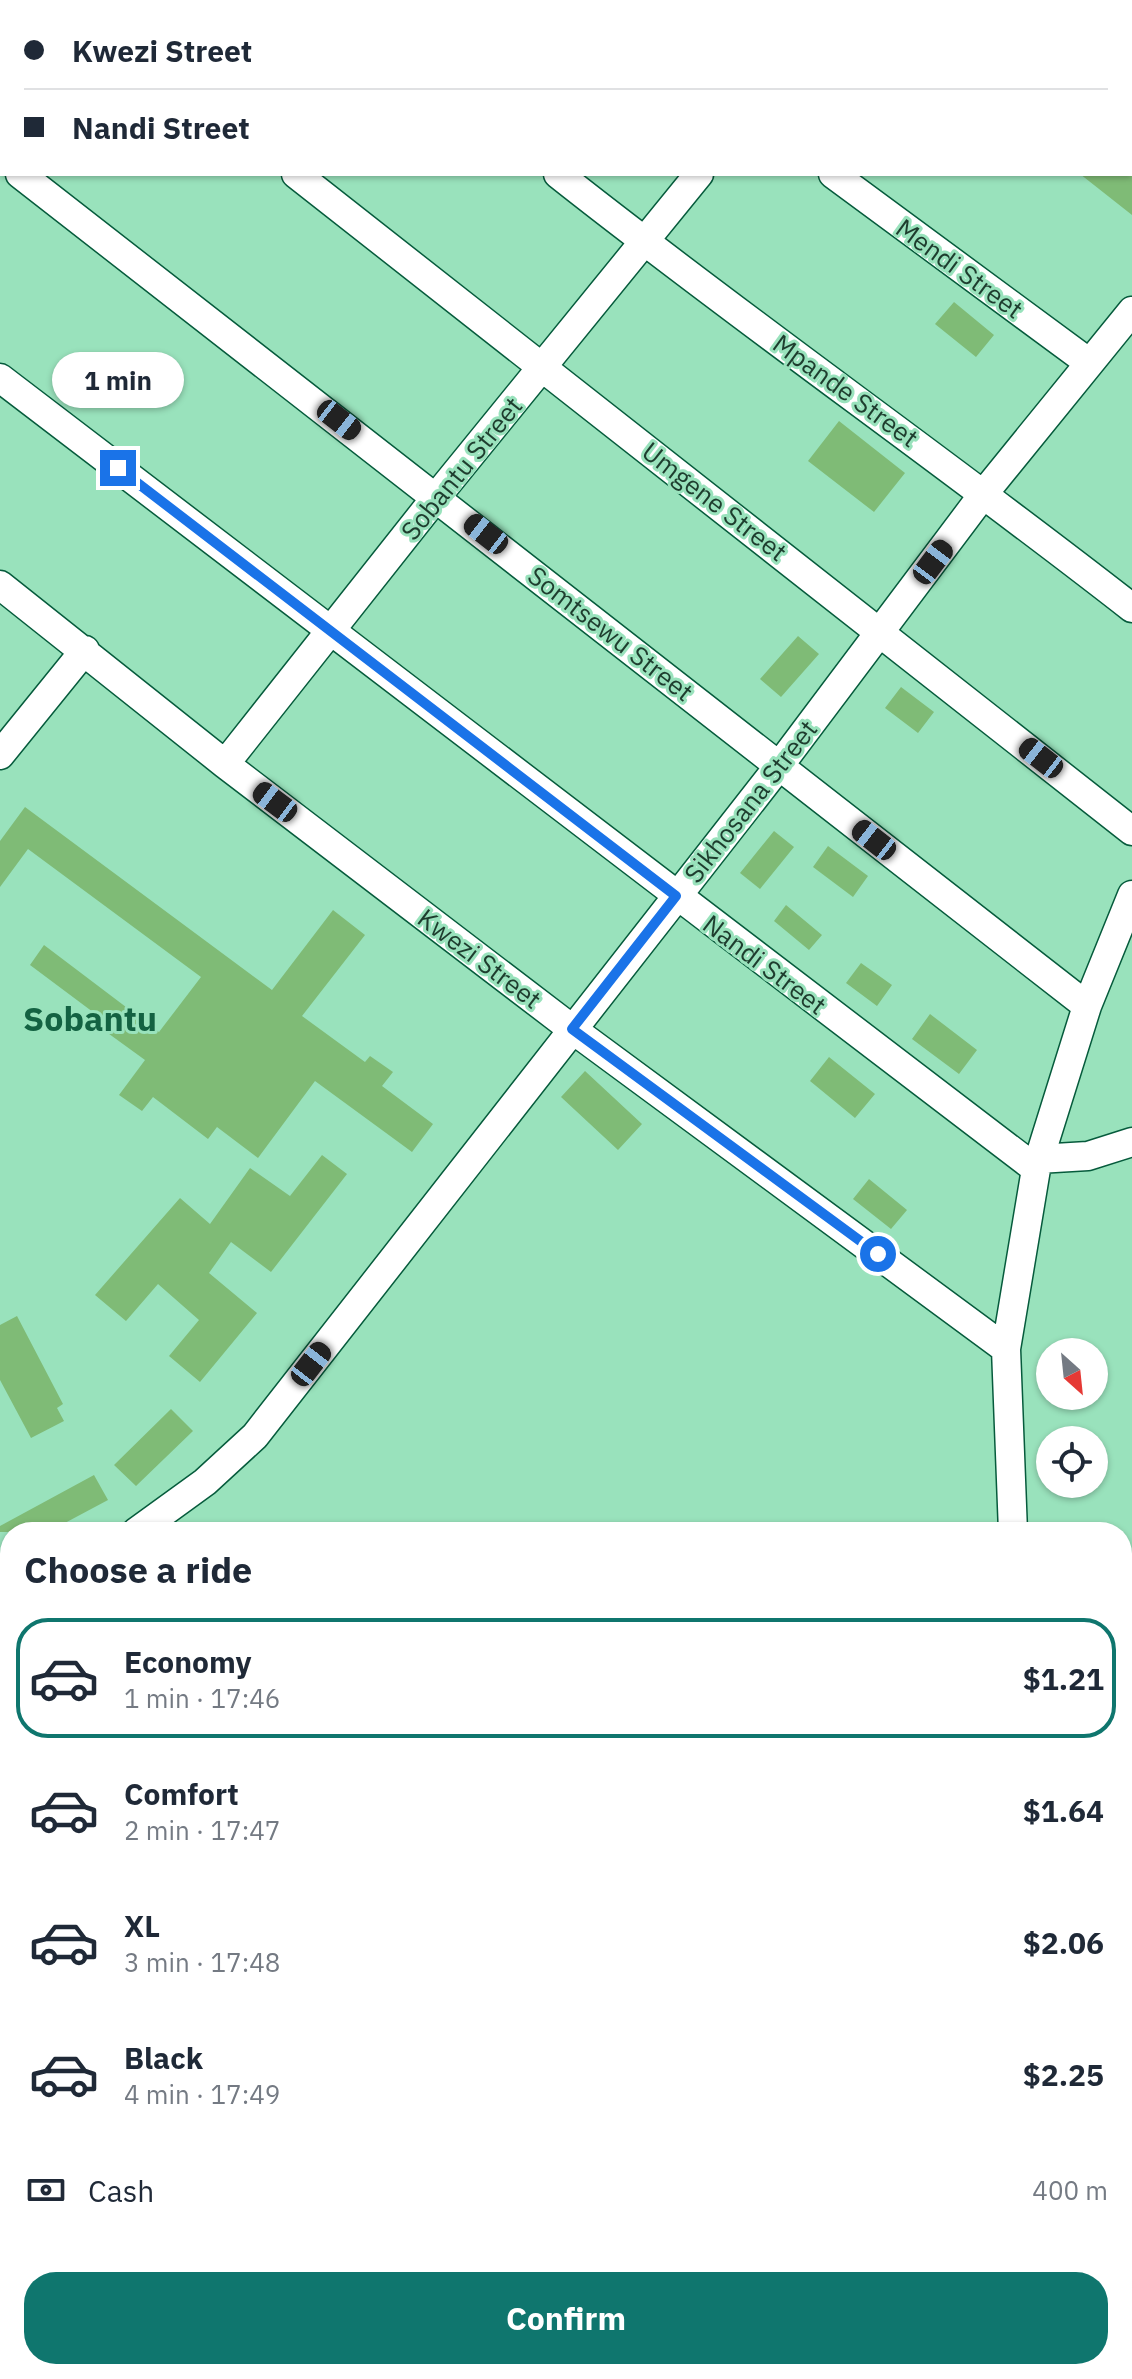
<!DOCTYPE html>
<meta charset="utf-8">
<style>
body{margin:0;font-family:"IBM Plex Sans",sans-serif;background:#f6f6f7;color:#1f2937;height:100vh;display:flex;flex-direction:column;font-size:30px;white-space:nowrap}
*{box-sizing:border-box;margin:0}
p{font-size:26px;color:#747a83}
.icon{flex:none;width:44px;height:44px;fill:none;stroke:currentColor;stroke-width:2;stroke-linecap:round;stroke-linejoin:round}
.map{position:relative;flex:1;overflow:hidden}
.side{position:absolute;left:0px;top:1522px;width:1132px;height:858px;display:flex;flex-direction:column;background:#fff;border-radius:32px 32px 0 0;box-shadow:0 2px 6px #0004}
.side>*{flex:none}
.top-card{position:absolute;left:0px;top:0px;width:1132px;height:176px;box-shadow:0 2px 6px #0004;display:grid;align-content:center;height:176px;padding:0 24px;background:#fff}
.needle{width:52px;rotate:153deg}
.fabs{position:absolute;left:1036px;top:1338px;display:grid;gap:16px}
.fabs a{display:grid;place-items:center;width:72px;height:72px;border-radius:50%;background:#fff;box-shadow:0 2px 6px #0004;font-size:40px}
.end{position:absolute;width:36px;height:36px;margin:-18px;border:10px solid #1a73e8;background:#fff;box-shadow:0 0 0 4px #fff}
.from{border-radius:50%}
.bubble{position:absolute;height:56px;border-radius:28px;background:#fff;box-shadow:0 2px 6px #0004;font-size:26px;font-weight:700;line-height:56px;text-align:center}
.car{position:absolute;width:24px;height:48px;margin:-24px -12px;border-radius:10px;box-shadow:0 0 6px 2px #0007;background:linear-gradient(#222 24%,#8ab4d8 0 40%,#222 0 76%,#8ab4d8 0 86%,#222 0)}
.top-card b{display:flex;align-items:center;gap:28px;height:76px;font-size:30px}
.top-card b+b{border-top:2px solid #e0e1e3}
.top-card i{width:20px;height:20px;background:#1f2937}
ul{padding:0;list-style:none}
li{display:flex;align-items:center;gap:24px;height:120px;margin:0 16px 12px;padding:0 8px;border:4px solid transparent;border-radius:32px}
li div{flex:1}
li b{display:block;font-size:30px}
li em{font-style:normal;font-weight:700}
li.on{border-color:#0f766e}
li>.icon{width:72px;height:72px;stroke-width:1.5}
h2{padding:0 24px;font-size:36px;line-height:96px}
.pay{display:flex;align-items:center;gap:20px;height:88px;padding:0 24px;font-size:30px}
.pay p{margin-inline-start:auto}
.cta{display:flex;gap:16px;margin-top:auto;padding:16px 24px}
.cta a{flex:1;height:92px;border-radius:32px;background:#0f766e;color:#fff;font-size:32px;font-weight:700;line-height:92px;text-align:center}
.map>svg:first-child{display:block}
.building{fill:#7fbb76}
.lines{fill:none;stroke-linecap:round;stroke-linejoin:round}
.minor-casing{stroke:#065b3c;stroke-width:31}
.minor{stroke:#fff;stroke-width:28}
.route{stroke:#1a73e8;stroke-width:10}
.labels{text-anchor:middle;dominant-baseline:central;stroke-width:6;stroke-linejoin:round;paint-order:stroke}
.street-label{font-size:26px;fill:#1e3d2e;stroke:#99e2bc}
.district-label{font-size:34px;font-weight:bold;fill:#136242;stroke:#99e2bc}
</style>
<div class="map">
<svg width="1132" height="2379" viewBox="0 0 1132 2379">
<rect width="100%" height="100%" fill="#99e2bc"/>
<path class="building" d="M 1080,174 L 1132,174 L 1132,215 Z
M 954,302 L 994,335 L 976,357 L 935,324 Z
M 839,421 L 905,473 L 874,512 L 808,461 Z
M 798,636 L 819,654 L 781,697 L 760,679 Z
M 901,687 L 934,712 L 918,733 L 885,708 Z
M 25,807 L 272,990 L 333,910 L 365,935 L 302,1016 L 365,1062 L 370,1056 L 393,1072 L 382,1086 L 433,1124 L 412,1152 L 315,1081 L 258,1158 L 217,1127 L 208,1139 L 153,1097 L 142,1111 L 119,1095 L 145,1060 L 105,1031 L 109,1024 L 30,965 L 44,945 L 159,1032 L 201,977 L 28,849 L 0,887 L 0,841 Z
M 774,831 L 794,847 L 760,889 L 740,873 Z
M 828,846 L 868,876 L 853,897 L 813,867 Z
M 786,905 L 822,935 L 809,950 L 774,921 Z
M 861,963 L 892,985 L 877,1006 L 846,983 Z
M 930,1014 L 977,1050 L 959,1074 L 912,1039 Z
M 829,1057 L 875,1094 L 855,1118 L 810,1081 Z
M 585,1071 L 642,1124 L 618,1150 L 561,1097 Z
M 322,1155 L 347,1174 L 271,1272 L 231,1242 L 209,1273 L 257,1313 L 200,1382 L 169,1356 L 199,1320 L 158,1284 L 126,1321 L 95,1295 L 180,1198 L 210,1224 L 250,1168 L 290,1196 Z
M 869,1179 L 907,1210 L 891,1229 L 853,1199 Z
M 17,1316 L 63,1404 L 57,1408 L 64,1421 L 31,1438 L 0,1380 L 0,1325 Z
M 171,1409 L 193,1431 L 136,1486 L 114,1465 Z
M 94,1475 L 108,1500 L 48,1532 L 0,1532 L 0,1526 Z"/>
<g class="lines">
<defs>
<path id="minor" d="M 74,0 L 76,2
M 339,0 L 342,2
M 611,0 L 614,2
M 881,0 L 883,2
M 965,2 L 967,0
M 0,158 L 2,160
M 20,174 L 1087,1006
M 296,174 L 1132,831
M 558,174 C 746,323 943,460 1132,608
M 833,174 L 1088,362
M 0,378 L 1036,1169
M 0,585 L 225,764 L 572,1029 L 1006,1349
M 0,755 L 85,650
M 225,764 L 437,496 L 699,174
M 1038,1159 L 1088,1156 L 1132,1142
M 136,1532 L 205,1482 L 255,1436 L 779,766 L 985,492 L 1132,311
M 1013,1532 L 1006,1349 L 1036,1169 L 1087,1006 L 1132,895
M 0,1595 L 10,1592
M 232,2379 L 242,2370"/>
</defs>
<use href="#minor" class="minor-casing"/>
<use href="#minor" class="minor"/>
</g>
<g class="lines">
<path class="route" d="M 118,468 L 676,896 L 572,1029 L 878,1254"/>
</g>
<g class="labels">
<g class="street-label">
<text transform="translate(960 268) rotate(36)">Mendi Street</text>
<text transform="translate(846 390) rotate(36)">Mpande Street</text>
<text transform="translate(461 468) rotate(-51)">Sobantu Street</text>
<text transform="translate(715 501) rotate(38)">Umgene Street</text>
<text transform="translate(611 633) rotate(38)">Somtsewu Street</text>
<text transform="translate(750 801) rotate(-52)">Sikhosana Street</text>
<text transform="translate(480 958) rotate(37)">Kwezi Street</text>
<text transform="translate(765 964) rotate(37)">Nandi Street</text>
</g>
<g class="district-label">
<text x="90" y="1018">Sobantu</text>
</g>
</g>
</svg>
<div class="fabs">
<a><svg class="needle" viewBox="-14 -14 28 28"><path d="M0-13l5 13h-10z" fill="#e53935"/><path d="M0 13l5-13h-10z" fill="#747a83"/></svg></a>
<a><svg class="icon" aria-label="locate" viewBox="0 0 24 24"><circle cx="12" cy="12" r="6"/><path d="M12 2v4M12 18v4M2 12h4M18 12h4"/></svg></a>
</div>
<i class="end from" style="left:878px;top:1254px"></i>
<i class="end" style="left:118px;top:468px"></i>
<div class="bubble" style="left:52px;top:352px;width:132px">1 min</div>
<i class="car" style="left:339px;top:420px;rotate:128deg"></i>
<i class="car" style="left:486px;top:534px;rotate:308deg"></i>
<i class="car" style="left:933px;top:562px;rotate:37deg"></i>
<i class="car" style="left:1041px;top:758px;rotate:308deg"></i>
<i class="car" style="left:275px;top:802px;rotate:307deg"></i>
<i class="car" style="left:874px;top:840px;rotate:308deg"></i>
<i class="car" style="left:311px;top:1364px;rotate:38deg"></i>
<div class="top-card">
<b><i class="from"></i>Kwezi Street</b>
<b><i></i>Nandi Street</b>
</div>
<section class="side">
<h2>Choose a ride</h2>
<ul>
<li class="on"><svg class="icon" aria-label="car" viewBox="0 0 24 24"><path d="M5 17H2v-5l4-1 3-4h7l3 4 3 1v5h-3M9 17h6M6 11h13"/><circle cx="7" cy="17" r="2"/><circle cx="17" cy="17" r="2"/></svg><div><b>Economy</b><p>1 min · 17:46</p></div><em>$1.21</em></li>
<li><svg class="icon" aria-label="car" viewBox="0 0 24 24"><path d="M5 17H2v-5l4-1 3-4h7l3 4 3 1v5h-3M9 17h6M6 11h13"/><circle cx="7" cy="17" r="2"/><circle cx="17" cy="17" r="2"/></svg><div><b>Comfort</b><p>2 min · 17:47</p></div><em>$1.64</em></li>
<li><svg class="icon" aria-label="car" viewBox="0 0 24 24"><path d="M5 17H2v-5l4-1 3-4h7l3 4 3 1v5h-3M9 17h6M6 11h13"/><circle cx="7" cy="17" r="2"/><circle cx="17" cy="17" r="2"/></svg><div><b>XL</b><p>3 min · 17:48</p></div><em>$2.06</em></li>
<li><svg class="icon" aria-label="car" viewBox="0 0 24 24"><path d="M5 17H2v-5l4-1 3-4h7l3 4 3 1v5h-3M9 17h6M6 11h13"/><circle cx="7" cy="17" r="2"/><circle cx="17" cy="17" r="2"/></svg><div><b>Black</b><p>4 min · 17:49</p></div><em>$2.25</em></li>
</ul>
<div class="pay"><svg class="icon" aria-label="cash" viewBox="0 0 24 24"><path d="M3 7h18v10H3z"/><circle cx="12" cy="12" r="2"/></svg>Cash<p>400 m</p></div>
<div class="cta"><a>Confirm</a></div>
</section>
</div>
